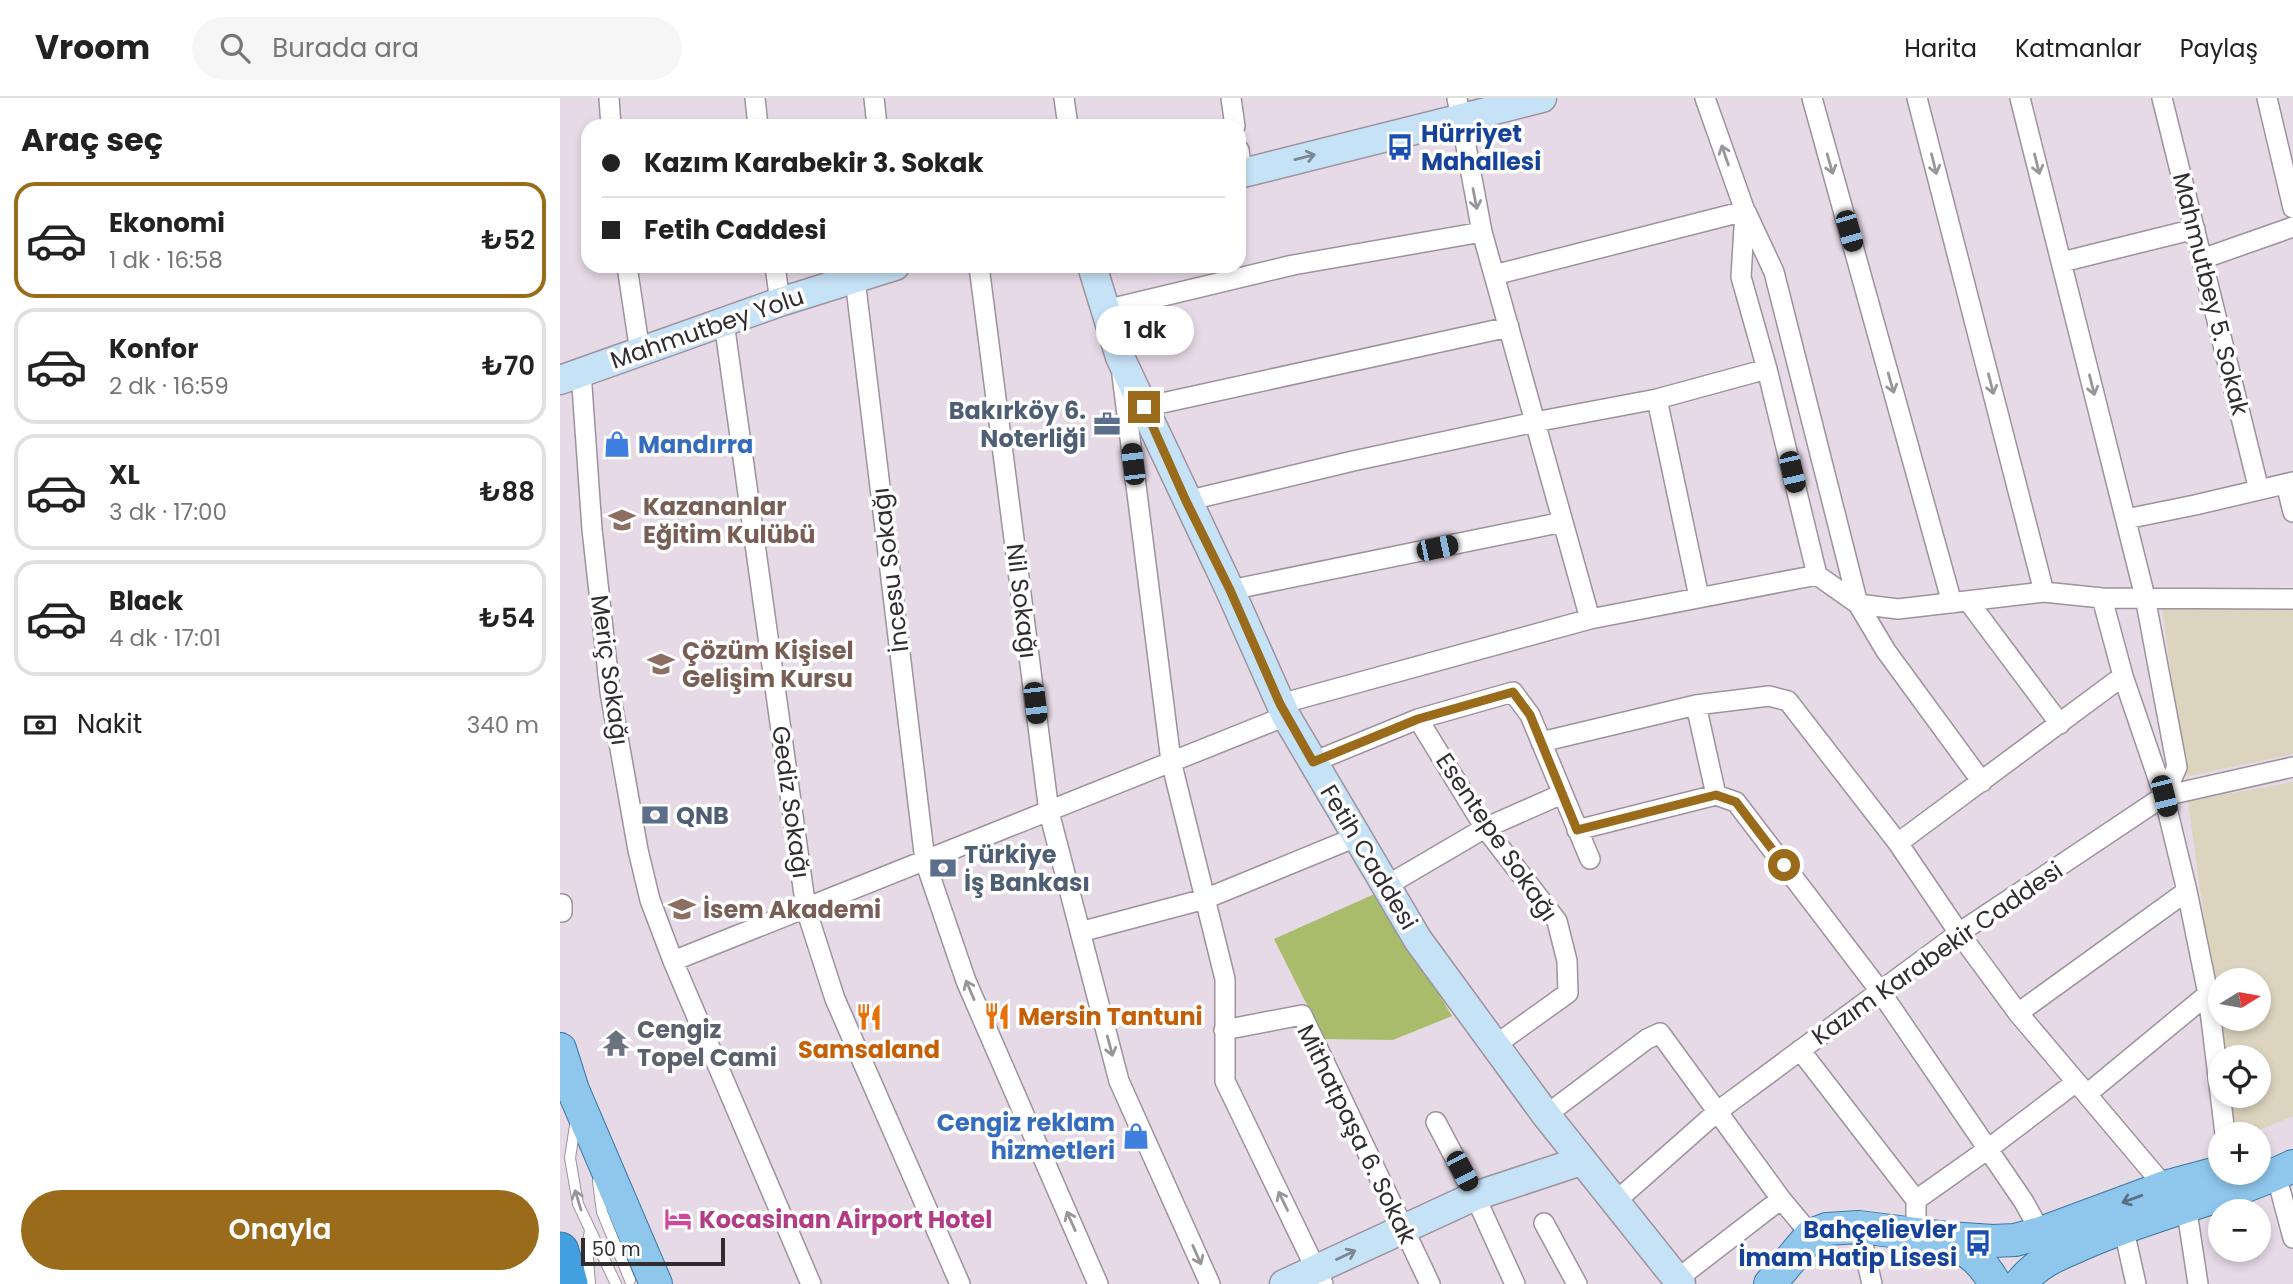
<!DOCTYPE html>
<html lang="tr">
<meta charset="utf-8">
<style>
body{margin:0;font-family:Poppins,sans-serif;background:#f6f6f6;color:#222;height:100vh;display:flex;flex-direction:column;font-size:26px;white-space:nowrap}
*{box-sizing:border-box;margin:0}
p{font-size:23px;color:#767676}
.icon{flex:none;width:38px;height:38px;fill:none;stroke:currentColor;stroke-width:2;stroke-linecap:round;stroke-linejoin:round}
.map{position:relative;flex:1;overflow:hidden}
.drawer{display:flex;flex-direction:column;background:#fff;width:560px}
.drawer>*{flex:none}
.hud{position:absolute;left:21px;top:21px;width:665px;height:154px;border-radius:21px;box-shadow:0 4px 10px #0003;display:grid;align-content:center;height:154px;padding:0 21px;background:#fff}
.needle{width:46px;rotate:79deg}
.tools{position:absolute;left:1648px;top:870px;display:grid;gap:14px}
.tools a{display:grid;place-items:center;width:63px;height:63px;border-radius:50%;background:#fff;box-shadow:0 4px 10px #0003;font-size:35px}
.scale{position:absolute;left:21px;bottom:18px;width:144px;box-sizing:border-box;padding-left:7px;border:4px solid #302c30;border-top:0;font-size:19px;line-height:24px;white-space:nowrap;color:#302c30;-webkit-text-stroke:5px #fff;paint-order:stroke}
.end{position:absolute;width:32px;height:32px;margin:-16px;border:9px solid #996b1b;background:#fff;box-shadow:0 0 0 4px #fff}
.from{border-radius:50%}
.bubble{position:absolute;height:49px;border-radius:24px;background:#fff;box-shadow:0 4px 10px #0003;font-size:23px;font-weight:600;line-height:49px;text-align:center}
.car{position:absolute;width:21px;height:42px;margin:-21px -10px;border-radius:9px;box-shadow:0 0 5px 2px #0007;background:linear-gradient(#222 24%,#8ab4d8 0 40%,#222 0 76%,#8ab4d8 0 86%,#222 0)}
.hud b{display:flex;align-items:center;gap:24px;height:66px;font-size:26px}
.hud b+b{border-top:2px solid #e0e0e0}
.hud i{width:18px;height:18px;background:#222}
ul{padding:0;list-style:none}
li{display:flex;align-items:center;gap:21px;height:116px;margin:0 14px 10px;padding:0 7px;border:4px solid #e0e0e0;border-radius:21px}
li div{flex:1}
li b{display:block;font-size:26px}
li em{font-style:normal;font-weight:600}
li.current{border-color:#996b1b}
li>.icon{width:63px;height:63px;stroke-width:1.5}
h2{padding:0 21px;font-size:32px;line-height:84px}
.pay{display:flex;align-items:center;gap:18px;height:77px;padding:0 21px;font-size:26px}
.pay p{margin-inline-start:auto}
.button{display:flex;gap:14px;margin-top:auto;padding:14px 21px}
.button a{flex:1;height:80px;border-radius:42px;background:#996b1b;color:#fff;font-size:28px;font-weight:600;line-height:80px;text-align:center}
header{display:flex;align-items:center;gap:42px;box-sizing:border-box;height:98px;padding:0 35px;background:#fff;border-bottom:2px solid #e0e0e0}
header strong{font-size:33px}
nav{display:flex;gap:38px;margin-inline-start:auto;font-size:24px}
.search{width:490px;height:63px;background:#f6f6f6;display:flex;align-items:center;gap:18px;box-sizing:border-box;padding:0 24px;border-radius:38px;color:#767676;font-size:26px}
main{display:flex;flex:1;min-height:0}
.map>svg:first-child{display:block}
.education{fill:#ddd4bf;fill-rule:evenodd}
.green{fill:#a8bc6c}
.lines{fill:none;stroke-linecap:round;stroke-linejoin:round}
.lane-casing{stroke:#9d929d;stroke-width:12}
.street-casing{stroke:#9d929d;stroke-width:22}
.secondary-casing{stroke:#9d929d;stroke-width:31}
.primary-casing{stroke:#3c77a2;stroke-width:34}
.highway-casing{stroke:#3c77a2;stroke-width:39}
.lane{stroke:#fff;stroke-width:10}
.street{stroke:#fff;stroke-width:19}
.secondary{stroke:#c6e2f6;stroke-width:28}
.primary{stroke:#8ec6ec;stroke-width:32}
.highway{stroke:#42a0e0;stroke-width:37}
.oneway{stroke:#989698}
.oneway2{stroke:#7b8793}
.oneway3{stroke:#5a7185}
.route{stroke:#996b1b;stroke-width:9}
.labels{text-anchor:middle;dominant-baseline:central;stroke-width:7;stroke-linejoin:round;paint-order:stroke}
.transit-label{font-size:24px;font-weight:bold;fill:#164399;stroke:#fff;text-anchor:start}
.street-label{font-size:24px;fill:#302c30;stroke:#fff}
.service-label{font-size:24px;font-weight:bold;fill:#4e5e75;stroke:#fff;text-anchor:start}
.shop-label{font-size:24px;font-weight:bold;fill:#366cbe;stroke:#fff;text-anchor:start}
.education-label{font-size:24px;font-weight:bold;fill:#785e54;stroke:#fff;text-anchor:start}
.food-label{font-size:24px;font-weight:bold;fill:#c56008;stroke:#fff;text-anchor:start}
.worship-label{font-size:24px;font-weight:bold;fill:#5b616d;stroke:#fff;text-anchor:start}
.hotel-label{font-size:24px;font-weight:bold;fill:#b23c85;stroke:#fff;text-anchor:start}
</style>
<header>
<strong>Vroom</strong>
<div class="search"><svg class="icon" aria-label="search" viewBox="0 0 24 24"><circle cx="10" cy="10" r="6"/><path d="M15 15l6 6"/></svg>Burada ara</div>
<nav><a>Harita</a><a>Katmanlar</a><a>Paylaş</a></nav>
</header>
<main>
<section class="drawer">
<h2>Araç seç</h2>
<ul>
<li class="current"><svg class="icon" aria-label="car" viewBox="0 0 24 24"><path d="M5 17H2v-5l4-1 3-4h7l3 4 3 1v5h-3M9 17h6M6 11h13"/><circle cx="7" cy="17" r="2"/><circle cx="17" cy="17" r="2"/></svg><div><b>Ekonomi</b><p>1 dk · 16:58</p></div><em>₺52</em></li>
<li><svg class="icon" aria-label="car" viewBox="0 0 24 24"><path d="M5 17H2v-5l4-1 3-4h7l3 4 3 1v5h-3M9 17h6M6 11h13"/><circle cx="7" cy="17" r="2"/><circle cx="17" cy="17" r="2"/></svg><div><b>Konfor</b><p>2 dk · 16:59</p></div><em>₺70</em></li>
<li><svg class="icon" aria-label="car" viewBox="0 0 24 24"><path d="M5 17H2v-5l4-1 3-4h7l3 4 3 1v5h-3M9 17h6M6 11h13"/><circle cx="7" cy="17" r="2"/><circle cx="17" cy="17" r="2"/></svg><div><b>XL</b><p>3 dk · 17:00</p></div><em>₺88</em></li>
<li><svg class="icon" aria-label="car" viewBox="0 0 24 24"><path d="M5 17H2v-5l4-1 3-4h7l3 4 3 1v5h-3M9 17h6M6 11h13"/><circle cx="7" cy="17" r="2"/><circle cx="17" cy="17" r="2"/></svg><div><b>Black</b><p>4 dk · 17:01</p></div><em>₺54</em></li>
</ul>
<div class="pay"><svg class="icon" aria-label="cash" viewBox="0 0 24 24"><path d="M3 7h18v10H3z"/><circle cx="12" cy="12" r="2"/></svg>Nakit<p>340 m</p></div>
<div class="button"><a>Onayla</a></div>
</section>
<div class="map">
<svg width="1733" height="1186" viewBox="0 0 1733 1186">
<rect width="100%" height="100%" fill="#e6dae6"/>
<path class="education" d="M 1602,510 L 1733,511 L 1733,656 L 1625,679 Z
M 1733,684 L 1733,1018 L 1690,1036 L 1673,1036 L 1668,998 L 1699,998 L 1699,959 L 1663,959 L 1628,703 ZM 1661,882 L 1699,882 L 1699,920 L 1661,920 Z"/>
<path class="green" d="M 819,794 L 892,918 L 833,942 L 764,941 L 714,841 Z"/>
<g class="lines">
<defs>
<path id="lane" d="M 16,1021 L 10,1060 L 18,1106 L 56,1186
M 38,1083 L 42,1114 L 70,1182
M 30,1132 L 27,1149 L 30,1186"/>
<path id="street" d="M 49,0 L 51,28
M 195,0 L 198,28
M 314,0 L 317,28
M 504,0 L 508,28
M 671,0 L 675,28
M 897,0 L 922,134 L 1030,521
M 1145,0 L 1185,113 L 1181,179 L 1207,271 L 1257,477 L 1298,506 L 1338,511 L 1484,494 L 1542,500 L 1733,501
M 1252,0 L 1392,505
M 1357,0 L 1484,494
M 1460,0 L 1585,499 L 1617,669 L 1604,698
M 1602,0 L 1699,392
M 1707,0 L 1733,110
M 679,52 L 682,75
M 1186,114 L 1214,174 L 1298,506 L 1326,553 L 1422,684
M 1642,161 L 1733,129
M 1502,164 L 1635,131
M 67,168 L 80,254
M 215,168 L 220,204
M 419,168 L 489,714 L 559,983 L 650,1186
M 934,177 L 1185,113
M 295,181 L 365,763 L 406,883 L 538,1186
M 545,212 L 733,167 L 922,134
M 164,224 L 246,811 L 275,901 L 400,1186
M 21,274 L 32,431 L 50,594 L 78,752 L 90,802 L 113,863 L 251,1186
M 562,277 L 611,663 L 665,881 L 665,983 L 763,1186
M 1097,301 L 1139,499
M 584,309 L 949,229
M 1726,386 L 1733,414
M 626,403 L 793,363 L 975,324 L 1097,301 L 1207,271
M 1566,421 L 1635,407 L 1733,384
M 670,492 L 1003,424
M 1542,500 L 1563,578 L 1604,698 L 1627,793 L 1648,896 L 1665,1036
M 1408,503 L 1500,626
M 720,606 L 1030,521 L 1257,477
M 858,621 L 925,730 L 997,823 L 1007,863 L 1008,895 L 934,948
M 981,644 L 1136,607 L 1209,598 L 1228,603 L 1338,745 L 1399,835 L 1458,915 L 1605,1089
M 753,664 L 858,621 L 953,594 L 970,617 L 1030,761
M 1156,697 L 1176,704 L 1320,893 L 1464,1104 L 1481,1135
M 1017,732 L 1156,697 L 1136,607
M 1338,745 L 1563,578
M 826,788 L 925,730 L 1002,696
M 2,806 L 2,814
M 520,834 L 645,801 L 796,739
M 113,863 L 726,618
M 1458,915 L 1627,793
M 664,932 L 742,917 L 870,1186
M 1240,952 L 1356,1102 L 1356,1136
M 1527,996 L 1648,896
M 986,1017 L 1087,941 L 1100,935 L 1221,1101 L 1251,1137
M 876,1024 L 915,1098 L 955,1186
M 1716,1076 L 1733,1140
M 1356,1102 L 1428,1051 L 1516,984
M 1055,1104 L 1158,1013 L 1399,835 L 1604,698 L 1733,669
M 1626,1107 L 1638,1186
M 984,1125 L 1017,1186
M 1563,1128 L 1576,1186
M 1299,1129 L 1312,1186
M 1116,1182 L 1221,1101"/>
<path id="secondary" d="M 679,76 L 982,0
M 532,168 L 560,259 L 670,492 L 726,618 L 858,842 L 986,1017 L 1121,1186
M 0,282 L 220,204 L 335,168
M 724,1186 L 915,1098 L 1021,1063"/>
<path id="primary" d="M 0,951 L 13,992 L 96,1186
M 1388,1140 C 1410,1155 1423,1163 1435,1186
M 1210,1186 L 1251,1137 L 1267,1131 L 1299,1129 L 1388,1140 L 1433,1143 L 1455,1142 L 1481,1135 L 1605,1089 L 1661,1074
M 1460,1186 C 1479,1162 1500,1156 1527,1144 C 1594,1115 1667,1100 1733,1068"/>
<path id="highway" d="M 0,1153 L 9,1186"/>
</defs>
<use href="#lane" class="lane-casing"/>
<use href="#street" class="street-casing"/>
<use href="#secondary" class="secondary-casing"/>
<use href="#primary" class="primary-casing"/>
<use href="#highway" class="highway-casing"/>
<use href="#lane" class="lane"/>
<use href="#street" class="street"/>
<use href="#secondary" class="secondary"/>
<use href="#primary" class="primary"/>
<use href="#highway" class="highway"/>
</g>
<defs><path id="oneway-shaft" d="M-6 0H5M1.5-3L5.5 0L1.5 3" fill="none" stroke-width="1.6" stroke-linecap="round" stroke-linejoin="round" transform="scale(1.75)"/></defs>
<g class="oneway">
<use href="#oneway-shaft" transform="translate(1165 57) rotate(-109)"/>
<use href="#oneway-shaft" transform="translate(1270 66) rotate(74)"/>
<use href="#oneway-shaft" transform="translate(1374 66) rotate(76)"/>
<use href="#oneway-shaft" transform="translate(1477 66) rotate(76)"/>
<use href="#oneway-shaft" transform="translate(915 101) rotate(79)"/>
<use href="#oneway-shaft" transform="translate(1331 285) rotate(74)"/>
<use href="#oneway-shaft" transform="translate(1431 286) rotate(76)"/>
<use href="#oneway-shaft" transform="translate(1532 287) rotate(76)"/>
<use href="#oneway-shaft" transform="translate(410 892) rotate(-113)"/>
<use href="#oneway-shaft" transform="translate(550 948) rotate(75)"/>
<use href="#oneway-shaft" transform="translate(18 1102) rotate(-107)"/>
<use href="#oneway-shaft" transform="translate(723 1103) rotate(-116)"/>
<use href="#oneway-shaft" transform="translate(511 1123) rotate(-114)"/>
<use href="#oneway-shaft" transform="translate(637 1157) rotate(66)"/>
</g>
<g class="oneway2">
<use href="#oneway-shaft" transform="translate(745 59) rotate(-14)"/>
<use href="#oneway-shaft" transform="translate(786 1157) rotate(-25)"/>
</g>
<use class="oneway3" href="#oneway-shaft" transform="translate(1572 1101) rotate(160)"/>
<g class="lines">
<path class="route" d="M 584,309 L 626,403 L 670,492 L 720,606 L 753,664 L 858,621 L 953,594 L 970,617 L 1017,732 L 1156,697 L 1176,704 L 1224,767"/>
</g>
<defs>
<symbol id="bus-bare" viewBox="-9 -9 18 18"><path d="M-5-6H5V4H4V6H2V4H-2V6H-4V4H-5ZM-3.5-4V0h7V-4ZM-3.5 1.2v1.5H-2V1.2ZM2 1.2v1.5H3.5V1.2Z" fill="#1a4fb4" stroke="#fff" stroke-width="2.5" paint-order="stroke"/></symbol>
<symbol id="office-bare" viewBox="-9 -9 18 18"><path d="M-6-3h4V-5.5h4V-3h4V5H-6ZM-1-4.5V-3h2v-1.5ZM-6 0V1H6V0Z" fill="#5c6f8a" stroke="#fff" stroke-width="2.5" paint-order="stroke"/></symbol>
<symbol id="shop-bare" viewBox="-9 -9 18 18"><path d="M-5-2.5h2.3a2.7 3.5 0 0 1 5.4 0H5L5.5 6h-11ZM-1.5-2.5h3a1.5 2.3 0 0 0-3 0Z" fill="#3f7fe0" stroke="#fff" stroke-width="2.5" paint-order="stroke"/></symbol>
<symbol id="school-bare" viewBox="-9 -9 18 18"><path d="M0-5L7-2L0 1L-7-2ZM-4 1L0 2.5L4 1V4Q0 6-4 4Z" fill="#8d6e63" stroke="#fff" stroke-width="2.5" paint-order="stroke"/></symbol>
<symbol id="bank-bare" viewBox="-9 -9 18 18"><path d="M-6-4H6V4H-6ZM0-2.3a2.3 2.3 0 1 0 0 4.6a2.3 2.3 0 1 0 0-4.6Z" fill="#5c6f8a" stroke="#fff" stroke-width="2.5" paint-order="stroke"/></symbol>
<symbol id="restaurant-bare" viewBox="-9 -9 18 18"><path d="M-5-6h1v4h1v-4h1v4h1v-4h1v5L-1.5 .5V6h-2V.5L-5-1ZM5-6V6H3V1.5H1.5Q1.5-4 5-6Z" fill="#e8710a" stroke="#fff" stroke-width="2.5" paint-order="stroke"/></symbol>
<symbol id="temple-bare" viewBox="-9 -9 18 18"><path d="M0-6L5-2H3V0L6.5 2.5H4V6H1.5V3h-3V6H-4V2.5H-6.5L-3 0V-2H-5Z" fill="#6b7280" stroke="#fff" stroke-width="2.5" paint-order="stroke"/></symbol>
<symbol id="hotel-bare" viewBox="-9 -9 18 18"><path d="M-6-4.5h1.5V1H6V5H4.5V3h-9V5H-6ZM-4 0a1.8 1.8 0 1 1 3.6 0ZM.5 0V-2.5h3Q6-2.5 6 0Z" fill="#d1479c" stroke="#fff" stroke-width="2.5" paint-order="stroke"/></symbol>
</defs>
<g fill-rule="evenodd">
<use href="#bus-bare" x="821" y="30" width="38" height="38"/>
<use href="#office-bare" x="528" y="307" width="38" height="38"/>
<use href="#shop-bare" x="38" y="327" width="38" height="38"/>
<use href="#school-bare" x="43" y="403" width="38" height="38"/>
<use href="#school-bare" x="82" y="547" width="38" height="38"/>
<use href="#bank-bare" x="76" y="698" width="38" height="38"/>
<use href="#bank-bare" x="364" y="751" width="38" height="38"/>
<use href="#school-bare" x="103" y="792" width="38" height="38"/>
<use href="#restaurant-bare" x="418" y="899" width="38" height="38"/>
<use href="#restaurant-bare" x="290" y="900" width="38" height="38"/>
<use href="#temple-bare" x="37" y="926" width="38" height="38"/>
<use href="#shop-bare" x="557" y="1019" width="38" height="38"/>
<use href="#hotel-bare" x="99" y="1102" width="38" height="38"/>
<use href="#bus-bare" x="1399" y="1126" width="38" height="38"/>
</g>
<g class="labels">
<g class="transit-label">
<text x="861" y="35">Hürriyet<tspan x="861" dy="28">Mahallesi</tspan></text>
<text x="1397" y="1131" text-anchor="end">Bahçelievler<tspan x="1397" dy="28">İmam Hatip Lisesi</tspan></text>
</g>
<g class="street-label">
<text transform="translate(1651 196) rotate(76)">Mahmutbey 5. Sokak</text>
<text transform="translate(147 230) rotate(-19)">Mahmutbey Yolu</text>
<text transform="translate(330 472) rotate(-97)">İncesu Sokağı</text>
<text transform="translate(462 503) rotate(83)">Nil Sokağı</text>
<text transform="translate(50 572) rotate(82)">Meriç Sokağı</text>
<text transform="translate(231 704) rotate(82)">Gediz Sokağı</text>
<text transform="translate(937 739) rotate(56)">Esentepe Sokağı</text>
<text transform="translate(809 759) rotate(59)">Fetih Caddesi</text>
<text transform="translate(1377 855) rotate(-35)">Kazım Karabekir Caddesi</text>
<text transform="translate(797 1036) rotate(64)">Mithatpaşa 6. Sokak</text>
</g>
<g class="service-label">
<text x="526" y="312" text-anchor="end">Bakırköy 6.<tspan x="526" dy="28">Noterliği</tspan></text>
<text x="116" y="717">QNB</text>
<text x="404" y="756">Türkiye<tspan x="404" dy="28">İş Bankası</tspan></text>
</g>
<g class="shop-label">
<text x="78" y="346">Mandırra</text>
<text x="555" y="1024" text-anchor="end">Cengiz reklam<tspan x="555" dy="28">hizmetleri</tspan></text>
</g>
<g class="education-label">
<text x="83" y="408">Kazananlar<tspan x="83" dy="28">Eğitim Kulübü</tspan></text>
<text x="122" y="552">Çözüm Kişisel<tspan x="122" dy="28">Gelişim Kursu</tspan></text>
<text x="143" y="811">İsem Akademi</text>
</g>
<g class="food-label">
<text x="458" y="918">Mersin Tantuni</text>
<text x="309" y="951" text-anchor="middle">Samsaland</text>
</g>
<g class="worship-label">
<text x="77" y="931">Cengiz<tspan x="77" dy="28">Topel Cami</tspan></text>
</g>
<g class="hotel-label">
<text x="139" y="1121">Kocasinan Airport Hotel</text>
</g>
</g>
</svg>
<div class="tools">
<a><svg class="needle" viewBox="-14 -14 28 28"><path d="M0-13l5 13h-10z" fill="#e53935"/><path d="M0 13l5-13h-10z" fill="#767676"/></svg></a>
<a><svg class="icon" aria-label="locate" viewBox="0 0 24 24"><circle cx="12" cy="12" r="6"/><path d="M12 2v4M12 18v4M2 12h4M18 12h4"/></svg></a>
<a>+</a>
<a>−</a>
</div>
<div class="scale">50 m</div>
<i class="end from" style="left:1224px;top:767px"></i>
<i class="end" style="left:584px;top:309px"></i>
<div class="bubble" style="left:536px;top:208px;width:98px">1 dk</div>
<i class="car" style="left:1289px;top:133px;rotate:164deg"></i>
<i class="car" style="left:573px;top:366px;rotate:353deg"></i>
<i class="car" style="left:1232px;top:374px;rotate:167deg"></i>
<i class="car" style="left:877px;top:450px;rotate:78deg"></i>
<i class="car" style="left:475px;top:605px;rotate:173deg"></i>
<i class="car" style="left:1604px;top:698px;rotate:166deg"></i>
<i class="car" style="left:902px;top:1073px;rotate:152deg"></i>
<div class="hud">
<b><i class="from"></i>Kazım Karabekir 3. Sokak</b>
<b><i></i>Fetih Caddesi</b>
</div>
</div>
</main>
